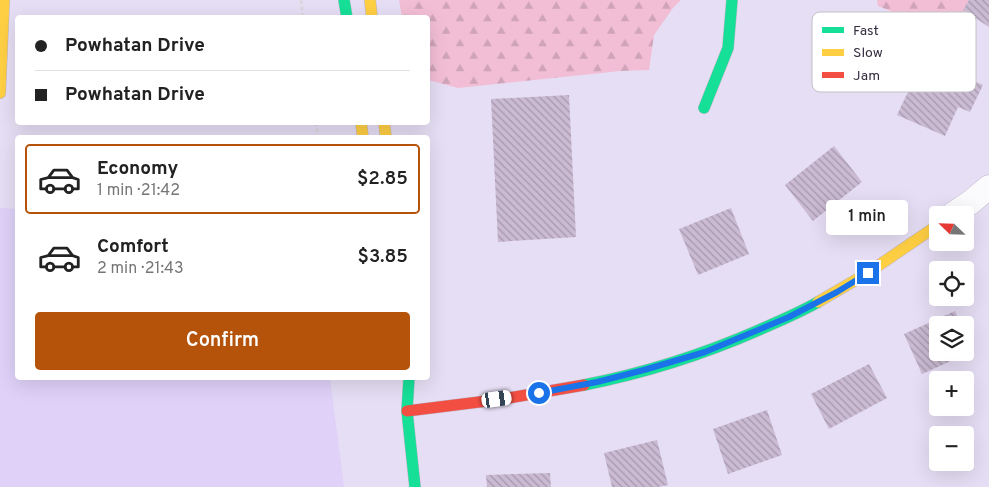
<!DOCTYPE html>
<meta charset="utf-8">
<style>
body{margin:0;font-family:Overpass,sans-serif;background:#f2f2f2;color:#222;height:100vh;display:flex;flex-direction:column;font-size:19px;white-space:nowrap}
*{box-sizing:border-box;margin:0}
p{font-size:16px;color:#767676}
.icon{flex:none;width:28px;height:28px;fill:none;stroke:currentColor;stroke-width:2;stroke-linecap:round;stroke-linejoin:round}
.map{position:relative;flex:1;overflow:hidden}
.drawer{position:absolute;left:15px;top:135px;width:415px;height:245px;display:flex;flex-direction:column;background:#fff;border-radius:5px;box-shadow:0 5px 20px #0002}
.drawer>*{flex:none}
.top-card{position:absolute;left:15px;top:15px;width:415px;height:110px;border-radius:5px;box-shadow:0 5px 20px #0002;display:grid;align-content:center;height:110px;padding:0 20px;background:#fff}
.needle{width:32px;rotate:293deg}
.fabs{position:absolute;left:929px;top:206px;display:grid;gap:10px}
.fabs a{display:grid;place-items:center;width:45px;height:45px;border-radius:5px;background:#fff;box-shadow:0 5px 20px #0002;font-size:25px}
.end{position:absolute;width:22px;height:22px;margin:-11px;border:6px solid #1a73e8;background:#fff;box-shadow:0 0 0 2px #fff}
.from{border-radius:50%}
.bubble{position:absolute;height:35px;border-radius:5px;background:#fff;box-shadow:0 5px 20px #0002;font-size:16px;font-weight:600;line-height:35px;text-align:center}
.car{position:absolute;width:15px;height:30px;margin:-15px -8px;border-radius:6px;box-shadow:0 0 4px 1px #0007;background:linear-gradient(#fff 24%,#345 0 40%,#fff 0 76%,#345 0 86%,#fff 0)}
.top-card b{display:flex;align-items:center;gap:18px;height:48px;font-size:19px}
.top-card b+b{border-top:1px solid #e0e0e0}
.top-card i{width:12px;height:12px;background:#222}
ul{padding:9px 0 0;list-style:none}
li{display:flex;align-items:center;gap:15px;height:70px;margin:0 10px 8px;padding:0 10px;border:2px solid transparent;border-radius:5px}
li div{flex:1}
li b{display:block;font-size:19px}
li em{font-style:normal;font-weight:600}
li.on{border-color:#b45309}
li>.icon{width:45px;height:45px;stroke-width:1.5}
.action{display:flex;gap:10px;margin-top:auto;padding:10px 20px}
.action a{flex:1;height:58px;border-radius:5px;background:#b45309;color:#fff;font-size:20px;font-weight:600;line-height:58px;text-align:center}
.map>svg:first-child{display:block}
.built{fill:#dfd1f8}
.forest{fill:url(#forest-firs)}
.building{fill:url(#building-back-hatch)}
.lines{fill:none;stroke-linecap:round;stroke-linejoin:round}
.street-casing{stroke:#bcb5c7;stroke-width:25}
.fast-casing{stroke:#bcb5c7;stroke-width:12}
.slow-casing{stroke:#bcb5c7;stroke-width:12}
.jam-casing{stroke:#bcb5c7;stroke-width:12}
.path{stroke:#dad8df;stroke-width:3;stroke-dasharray:4 2.5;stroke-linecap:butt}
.street{stroke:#fbfafd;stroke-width:24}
.fast{stroke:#16e098;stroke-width:11}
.slow{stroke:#ffcf43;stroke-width:11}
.jam{stroke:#f24e42;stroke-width:11}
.route{stroke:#1a73e8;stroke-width:6}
.key{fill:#fff;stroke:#c2c0c5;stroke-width:1}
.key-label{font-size:14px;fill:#342d3f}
</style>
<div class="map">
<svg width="989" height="487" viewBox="0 0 989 487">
<defs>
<pattern id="forest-firs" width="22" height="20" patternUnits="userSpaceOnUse" patternTransform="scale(1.25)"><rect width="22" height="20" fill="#f2bed5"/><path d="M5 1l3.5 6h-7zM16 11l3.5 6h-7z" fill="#d0a4b8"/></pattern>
<pattern id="building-back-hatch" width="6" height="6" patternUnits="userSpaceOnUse" patternTransform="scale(1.25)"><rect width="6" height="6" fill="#cabad2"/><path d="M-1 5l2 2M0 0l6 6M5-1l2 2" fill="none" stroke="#a598ac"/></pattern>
</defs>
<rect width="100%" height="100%" fill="#e6def4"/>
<path class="built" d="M 0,208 L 17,209 L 18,378 L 330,378 L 344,487 L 0,487 Z"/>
<path class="forest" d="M 399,0 L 681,0 L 673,8 L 654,35 L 649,70 L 620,71 L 458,88 L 428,80 L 428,18 L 402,17 Z
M 877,0 L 980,0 L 964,24 L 948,34 L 878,6 Z"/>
<path class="building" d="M 969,0 L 989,0 L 989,27 L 963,10 Z
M 924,58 L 983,85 L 970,112 L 958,107 L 945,136 L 897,115 Z
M 569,95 L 576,237 L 498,242 L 491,99 Z
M 834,146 L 862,182 L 813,221 L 785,185 Z
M 731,208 L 749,254 L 698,275 L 679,229 Z
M 955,311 L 961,325 L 938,325 L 938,352 L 965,352 L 965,333 L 973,351 L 922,374 L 904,334 Z
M 869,364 L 887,398 L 829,429 L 811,394 Z
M 767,410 L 782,455 L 728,474 L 713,429 Z
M 657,440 L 668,485 L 658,487 L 612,487 L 604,453 Z
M 550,473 L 551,487 L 487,487 L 486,475 Z"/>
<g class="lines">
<defs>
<path id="street" d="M 952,215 L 971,202 L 989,187"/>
<path id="fast" d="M 344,0 L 347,18
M 704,108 L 728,48 L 732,0
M 409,378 L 407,411 L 415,487
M 584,385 C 645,373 702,355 759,330 C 779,321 799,313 818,302"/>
<path id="slow" d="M 370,0 L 372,18
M 0,93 L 4,0
M 361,122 L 363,138
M 384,122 L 386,138
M 818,302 L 866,274 L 938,225"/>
<path id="jam" d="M 407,411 L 503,399 L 584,385"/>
</defs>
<use href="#street" class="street-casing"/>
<use href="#fast" class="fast-casing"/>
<use href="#slow" class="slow-casing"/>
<use href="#jam" class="jam-casing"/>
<path class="path" d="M 301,0 L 303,18
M 316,122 L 318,138"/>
<use href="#street" class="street"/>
<use href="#fast" class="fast"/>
<use href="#slow" class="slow"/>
<use href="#jam" class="jam"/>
</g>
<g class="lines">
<path class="route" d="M 539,393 L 597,382 L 644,370 L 705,352 L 789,317 L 837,292 L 868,273"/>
</g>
<rect x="812" y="12" width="164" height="80" rx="8" class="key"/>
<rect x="822" y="27" width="22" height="6" fill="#16e098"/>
<rect x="822" y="49" width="22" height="7" fill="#ffcf43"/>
<rect x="822" y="72" width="22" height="6" fill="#f24e42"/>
<g class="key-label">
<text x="853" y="35">Fast</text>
<text x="853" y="57">Slow</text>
<text x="853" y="80">Jam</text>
</g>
</svg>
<div class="fabs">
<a><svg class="needle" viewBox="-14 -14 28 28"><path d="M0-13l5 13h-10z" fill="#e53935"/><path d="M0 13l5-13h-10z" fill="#767676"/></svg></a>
<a><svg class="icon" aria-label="locate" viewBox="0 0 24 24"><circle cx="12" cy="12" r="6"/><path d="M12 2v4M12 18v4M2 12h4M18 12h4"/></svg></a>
<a><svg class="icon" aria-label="layers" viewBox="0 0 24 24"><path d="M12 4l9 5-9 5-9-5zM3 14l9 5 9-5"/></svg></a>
<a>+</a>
<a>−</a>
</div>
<i class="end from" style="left:539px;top:393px"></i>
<i class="end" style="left:868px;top:273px"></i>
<div class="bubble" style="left:826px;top:200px;width:82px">1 min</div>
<i class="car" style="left:497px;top:399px;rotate:82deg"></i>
<div class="top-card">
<b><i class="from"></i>Powhatan Drive</b>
<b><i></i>Powhatan Drive</b>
</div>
<section class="drawer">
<ul>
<li class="on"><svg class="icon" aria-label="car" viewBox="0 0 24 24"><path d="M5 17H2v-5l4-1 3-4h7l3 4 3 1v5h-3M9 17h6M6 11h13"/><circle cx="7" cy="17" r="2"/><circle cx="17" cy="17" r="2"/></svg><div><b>Economy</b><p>1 min · 21:42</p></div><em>$2.85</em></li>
<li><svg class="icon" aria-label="car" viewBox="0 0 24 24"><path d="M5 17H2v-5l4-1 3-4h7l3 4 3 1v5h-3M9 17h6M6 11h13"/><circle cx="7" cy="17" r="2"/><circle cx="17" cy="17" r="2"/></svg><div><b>Comfort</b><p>2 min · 21:43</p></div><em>$3.85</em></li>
</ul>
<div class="action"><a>Confirm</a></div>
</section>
</div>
